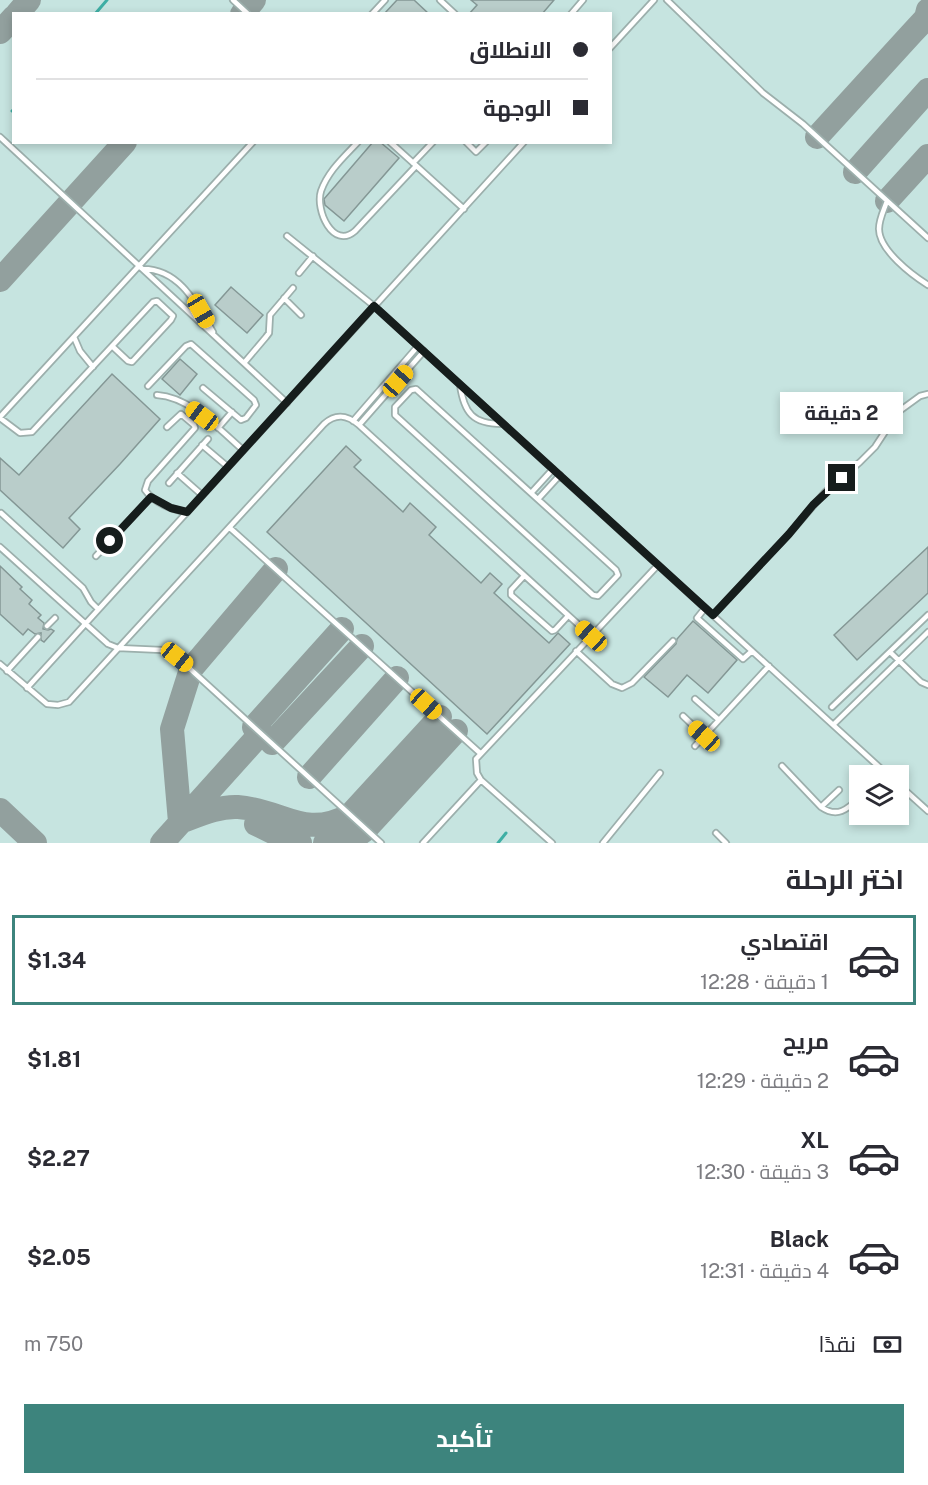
<!DOCTYPE html>
<html lang="ar">
<meta charset="utf-8">
<style>
body{margin:0;font-family:"Public Sans",Cairo,sans-serif;background:#f7f7f7;color:#2b2b33;direction:rtl;height:100vh;display:flex;flex-direction:column;font-size:22px;white-space:nowrap}
*{box-sizing:border-box;margin:0}
p{font-size:20px;color:#7c7c81}
.icon{flex:none;width:33px;height:33px;fill:none;stroke:currentColor;stroke-width:2;stroke-linecap:round;stroke-linejoin:round}
.map{position:relative;height:843px;overflow:hidden;direction:ltr}
.sheet{display:flex;flex-direction:column;background:#fff;flex:1}
.sheet>*{flex:none}
.banner{position:absolute;left:12px;top:12px;width:600px;height:132px;border-radius:0px;box-shadow:0 3px 9px #0003;direction:rtl;display:grid;align-content:center;height:132px;padding:0 24px;background:#fff}
.buttons{position:absolute;left:849px;top:765px;display:grid;gap:12px}
.buttons a{display:grid;place-items:center;width:60px;height:60px;border-radius:0px;background:#fff;box-shadow:0 3px 9px #0003;font-size:30px}
.end{position:absolute;width:27px;height:27px;margin:-14px;border:8px solid #161d1c;background:#fff;box-shadow:0 0 0 3px #fff}
.from{border-radius:50%}
.bubble{position:absolute;height:42px;border-radius:0px;background:#fff;box-shadow:0 3px 9px #0003;font-size:20px;font-weight:700;line-height:42px;text-align:center;direction:rtl}
.car{position:absolute;width:18px;height:36px;margin:-18px -9px;border-radius:8px;box-shadow:0 0 4px 2px #0007;background:linear-gradient(#f5c518 24%,#345 0 40%,#f5c518 0 76%,#345 0 86%,#f5c518 0)}
.banner b{display:flex;align-items:center;gap:21px;height:57px;font-size:22px}
.banner b+b{border-top:2px solid #e1e1e2}
.banner i{width:15px;height:15px;background:#2b2b33}
ul{padding:0;list-style:none}
li{display:flex;align-items:center;gap:18px;height:90px;margin:0 12px 9px;padding:0 12px;border:3px solid transparent;border-radius:0px}
li div{flex:1}
li b{display:block;font-size:22px}
li em{font-style:normal;font-weight:700}
li.on{border-color:#3d847d}
li>.icon{width:54px;height:54px;stroke-width:1.5}
h2{padding:0 24px;font-size:27px;line-height:72px}
.pay{display:flex;align-items:center;gap:15px;height:66px;padding:0 24px;font-size:22px}
.pay p{margin-inline-start:auto}
.primary-button{display:flex;gap:12px;margin-top:auto;padding:12px 24px}
.primary-button a{flex:1;height:69px;border-radius:0px;background:#3d847d;color:#fff;font-size:24px;font-weight:700;line-height:69px;text-align:center}
.map>svg:first-child{display:block}
.built{fill:#c6e4e0;fill-rule:evenodd}
.lines{fill:none;stroke-linecap:round;stroke-linejoin:round}
.stream{stroke:#3eaea4;stroke-width:3}
.taxiway{stroke:#92a09e;stroke-width:24}
.building{fill:#b9cdca;stroke:#849795;stroke-width:1.5}
.lane-casing{stroke:#9cafac;stroke-width:8}
.lane{stroke:#fff;stroke-width:4.5}
.route{stroke:#161d1c;stroke-width:8}
</style>
<div class="map">
<svg width="928" height="843" viewBox="0 0 928 843">
<rect width="100%" height="100%" fill="#daeeeb"/>
<path class="built" d="M 0,0 L 928,0 L 928,843 L 0,843 ZM 14,14 L 610,14 L 610,142 L 14,142 ZM 860,776 L 898,776 L 898,814 L 860,814 Z"/>
<g class="lines">
<path class="stream" d="M 95,14 L 107,0
M 12,111 L 14,109
M 498,843 L 506,833"/>
<path class="taxiway" d="M 17,14 L 29,0
M 242,14 L 254,0
M 0,32 L 14,17
M 817,137 L 912,33 L 926,18 L 928,10
M 855,172 L 928,90
M 887,201 L 928,156
M 0,280 L 125,142
M 276,569 L 191,669 L 172,729 L 180,822 C 199,815 218,806 238,807 C 283,810 303,840 350,815 L 440,717
M 254,727 L 342,629
M 272,743 L 362,646
M 309,777 L 397,678
M 0,810 L 35,843
M 256,824 L 291,841 L 300,843
M 162,843 L 261,733
M 325,843 L 355,837 L 365,830 L 456,731"/>
</g>
<path class="building" d="M 397,0 L 414,0 L 429,14 L 384,14 Z
M 471,0 L 554,0 L 542,14 L 469,14 L 477,5 Z
M 373,142 L 380,142 L 399,158 L 344,221 L 325,205 L 324,199 Z
M 231,287 L 263,315 L 247,333 L 215,305 Z
M 180,359 L 197,374 L 180,395 L 162,379 Z
M 112,374 L 160,419 L 120,464 L 69,518 L 80,529 L 63,548 L 0,490 L 0,458 L 19,475 Z
M 346,446 L 361,460 L 354,467 L 403,512 L 410,503 L 436,527 L 429,535 L 481,583 L 490,573 L 502,584 L 494,593 L 549,643 L 558,633 L 570,644 L 487,734 L 267,532 Z
M 928,547 L 928,593 L 857,660 L 834,635 Z
M 0,566 L 22,587 L 20,589 L 32,600 L 29,604 L 41,615 L 38,618 L 44,623 L 43,629 L 48,630 L 51,629 L 54,631 L 44,642 L 41,640 L 41,633 L 35,634 L 28,629 L 23,635 L 0,614 Z
M 693,621 L 737,660 L 708,693 L 687,675 L 668,697 L 644,677 L 676,644 L 677,639 Z"/>
<g class="lines">
<defs>
<path id="lane" d="M 233,0 L 248,14
M 440,0 L 455,14
M 667,0 L 763,93 L 803,124 L 928,238
M 372,14 L 385,0
M 571,14 L 583,0
M 610,48 L 654,0
M 0,137 L 287,403
M 358,142 C 344,157 328,171 321,191 C 315,210 333,250 355,231 L 416,166
M 390,142 L 464,209
M 466,142 L 476,152 L 486,142
M 413,163 L 433,142
M 887,201 C 884,210 879,219 879,229 C 879,250 912,275 928,285
M 287,236 L 374,306 L 889,776
M 143,269 C 180,269 197,305 213,332
M 299,273 L 313,256
M 284,298 L 301,315
M 74,337 L 80,351 L 93,367
M 244,363 L 266,337 L 269,333 L 270,315 L 293,288
M 460,385 C 464,413 473,424 502,424
M 148,386 L 186,346 L 191,344 L 254,400 L 256,405 L 246,418 L 241,420 L 203,388
M 416,389 L 616,570 L 618,575 L 600,594 L 598,596 L 593,595 L 395,415 L 395,407 L 411,390 Z
M 157,395 C 190,397 219,429 243,450
M 0,417 L 253,142
M 0,418 L 20,433 L 32,432 L 153,302 L 157,301 L 173,316 L 171,320 L 132,362 L 128,361 L 112,346
M 353,421 L 418,346
M 359,425 L 424,351
M 167,427 L 181,414 L 194,425 L 195,428 L 148,481 L 145,490 C 154,503 172,510 187,512
M 218,428 L 232,412
M 202,445 L 228,467
M 177,473 L 202,495
M 169,483 L 208,439
M 532,492 L 553,469
M 539,498 L 560,475
M 1,513 L 83,588 L 91,602 L 98,609
M 230,528 L 480,753
M 0,547 L 108,644 L 118,648 L 162,650 L 177,657 L 381,843
M 96,556 L 151,497
M 524,576 L 511,590 L 511,595 L 552,631 L 555,630 L 568,616
M 705,608 L 697,618 L 743,659 L 752,651
M 713,615 L 789,534 L 825,492 L 860,462 L 875,447 L 898,412 L 920,396 L 928,394
M 47,626 L 55,618
M 576,651 L 612,684 L 622,688 L 632,683 L 673,641
M 890,652 L 921,682 L 928,685
M 0,664 L 47,704 L 58,705 L 69,702 L 324,424 C 336,413 347,415 359,425 L 591,636
M 7,671 L 38,637
M 27,688 L 524,142
M 695,699 L 719,720
M 832,707 L 928,615
M 683,716 L 704,736
M 833,725 L 928,632
M 695,746 L 769,666
M 782,766 L 821,807 C 837,818 847,810 860,797
M 898,784 L 928,811
M 821,807 L 839,790
M 716,833 L 726,843
M 423,843 L 481,780
M 552,843 L 481,780 L 477,773 L 476,759 L 658,565
M 603,843 L 660,773"/>
</defs>
<use href="#lane" class="lane-casing"/>
<use href="#lane" class="lane"/>
</g>
<g class="lines">
<path class="route" d="M 110,541 L 151,497 L 171,508 L 187,512 L 374,306 L 713,615 L 789,534 L 813,505 L 842,478"/>
</g>
</svg>
<div class="buttons">
<a><svg class="icon" aria-label="layers" viewBox="0 0 24 24"><path d="M12 4l9 5-9 5-9-5zM3 14l9 5 9-5"/></svg></a>
</div>
<i class="end from" style="left:110px;top:541px"></i>
<i class="end" style="left:842px;top:478px"></i>
<div class="bubble" style="left:780px;top:392px;width:123px">2 دقيقة</div>
<i class="car" style="left:201px;top:311px;rotate:150deg"></i>
<i class="car" style="left:398px;top:381px;rotate:41deg"></i>
<i class="car" style="left:202px;top:416px;rotate:307deg"></i>
<i class="car" style="left:591px;top:636px;rotate:312deg"></i>
<i class="car" style="left:177px;top:657px;rotate:129deg"></i>
<i class="car" style="left:426px;top:704px;rotate:132deg"></i>
<i class="car" style="left:704px;top:736px;rotate:312deg"></i>
<div class="banner">
<b><i class="from"></i>الانطلاق</b>
<b><i></i>الوجهة</b>
</div>
</div>
<section class="sheet">
<h2>اختر الرحلة</h2>
<ul>
<li class="on"><svg class="icon" aria-label="car" viewBox="0 0 24 24"><path d="M5 17H2v-5l4-1 3-4h7l3 4 3 1v5h-3M9 17h6M6 11h13"/><circle cx="7" cy="17" r="2"/><circle cx="17" cy="17" r="2"/></svg><div><b>اقتصادي</b><p>1 دقيقة · 12:28</p></div><em>$1.34</em></li>
<li><svg class="icon" aria-label="car" viewBox="0 0 24 24"><path d="M5 17H2v-5l4-1 3-4h7l3 4 3 1v5h-3M9 17h6M6 11h13"/><circle cx="7" cy="17" r="2"/><circle cx="17" cy="17" r="2"/></svg><div><b>مريح</b><p>2 دقيقة · 12:29</p></div><em>$1.81</em></li>
<li><svg class="icon" aria-label="car" viewBox="0 0 24 24"><path d="M5 17H2v-5l4-1 3-4h7l3 4 3 1v5h-3M9 17h6M6 11h13"/><circle cx="7" cy="17" r="2"/><circle cx="17" cy="17" r="2"/></svg><div><b>XL</b><p>3 دقيقة · 12:30</p></div><em>$2.27</em></li>
<li><svg class="icon" aria-label="car" viewBox="0 0 24 24"><path d="M5 17H2v-5l4-1 3-4h7l3 4 3 1v5h-3M9 17h6M6 11h13"/><circle cx="7" cy="17" r="2"/><circle cx="17" cy="17" r="2"/></svg><div><b>Black</b><p>4 دقيقة · 12:31</p></div><em>$2.05</em></li>
</ul>
<div class="pay"><svg class="icon" aria-label="cash" viewBox="0 0 24 24"><path d="M3 7h18v10H3z"/><circle cx="12" cy="12" r="2"/></svg>نقدًا<p>750 m</p></div>
<div class="primary-button"><a>تأكيد</a></div>
</section>
